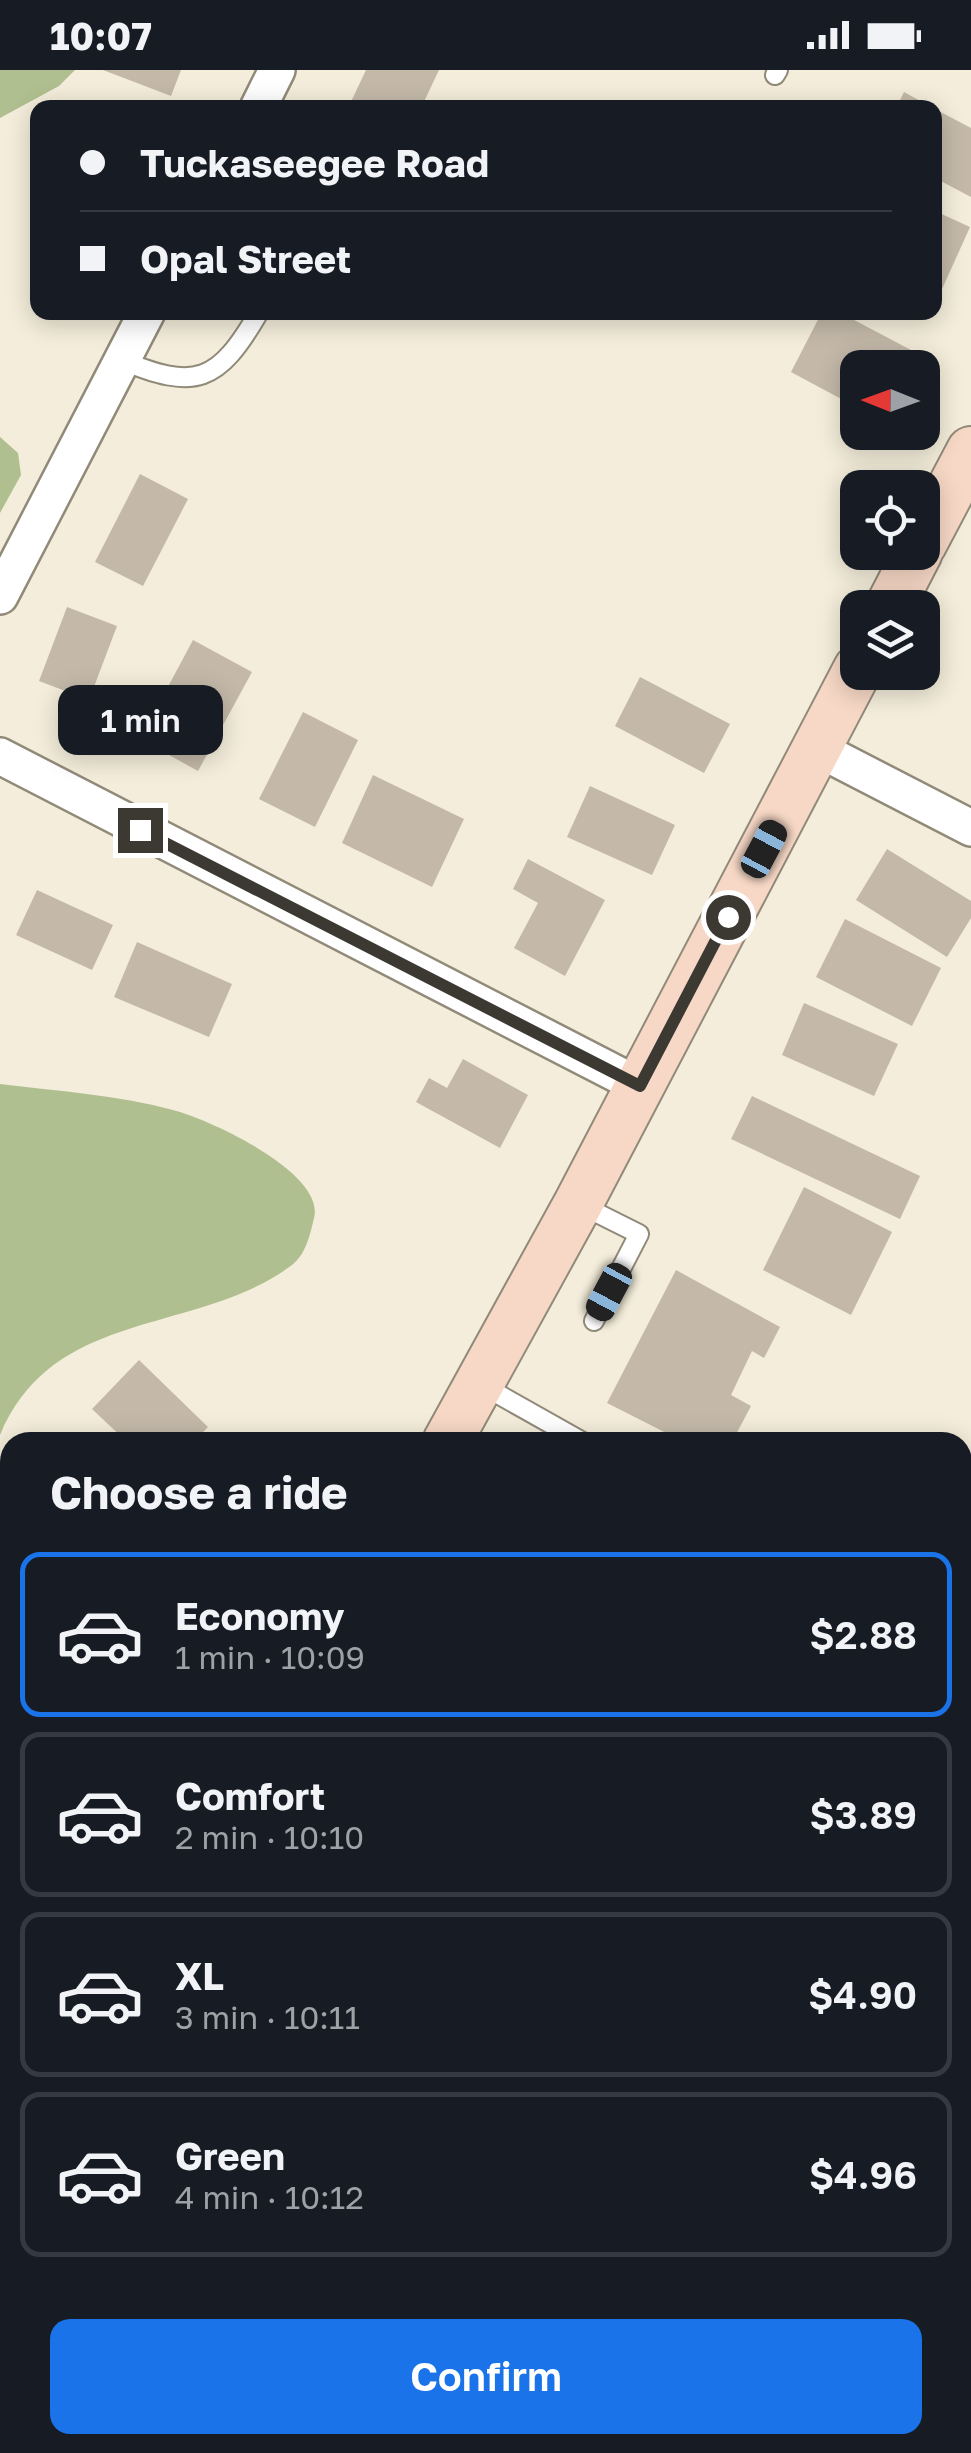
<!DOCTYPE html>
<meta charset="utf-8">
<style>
body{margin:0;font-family:"Golos Text",sans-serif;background:#20242c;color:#f1f3f6;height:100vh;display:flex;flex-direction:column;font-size:38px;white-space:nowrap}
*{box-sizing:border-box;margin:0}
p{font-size:32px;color:#9ea1a6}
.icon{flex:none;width:55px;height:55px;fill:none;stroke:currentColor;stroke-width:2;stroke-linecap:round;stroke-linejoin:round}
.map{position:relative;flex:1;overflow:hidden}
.drawer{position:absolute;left:0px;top:1362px;width:972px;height:1022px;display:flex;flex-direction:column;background:#171b24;border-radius:30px 30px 0 0;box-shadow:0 5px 25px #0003}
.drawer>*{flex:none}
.top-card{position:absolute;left:30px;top:30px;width:912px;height:220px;border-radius:20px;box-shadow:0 5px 25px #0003;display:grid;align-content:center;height:220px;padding:0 50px;background:#171b24}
.needle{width:65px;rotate:271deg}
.controls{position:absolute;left:840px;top:280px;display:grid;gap:20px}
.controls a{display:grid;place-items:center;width:100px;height:100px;border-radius:20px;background:#171b24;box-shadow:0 5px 25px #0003;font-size:50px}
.end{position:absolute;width:45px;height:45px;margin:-22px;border:12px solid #3c3932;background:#fff;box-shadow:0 0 0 5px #fff}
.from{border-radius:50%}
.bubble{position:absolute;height:70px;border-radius:20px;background:#171b24;box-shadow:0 5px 25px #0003;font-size:32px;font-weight:600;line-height:70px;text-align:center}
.car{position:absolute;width:30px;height:60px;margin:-30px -15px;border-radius:12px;box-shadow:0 0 8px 2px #0007;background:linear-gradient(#222 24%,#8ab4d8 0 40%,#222 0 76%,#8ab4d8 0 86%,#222 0)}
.top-card b{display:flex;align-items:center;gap:35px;height:95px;font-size:38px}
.top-card b+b{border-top:2px solid #363941}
.top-card i{width:25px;height:25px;background:#f1f3f6}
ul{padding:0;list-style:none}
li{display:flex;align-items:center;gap:30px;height:165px;margin:0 20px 15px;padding:0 30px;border:5px solid #363941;border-radius:20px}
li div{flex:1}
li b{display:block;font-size:38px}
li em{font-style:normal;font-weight:600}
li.selected{border-color:#1a73e8}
li>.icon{width:90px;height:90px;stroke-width:1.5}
h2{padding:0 50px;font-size:45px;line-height:120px}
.cta{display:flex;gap:20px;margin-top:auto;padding:20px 50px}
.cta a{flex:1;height:115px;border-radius:20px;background:#1a73e8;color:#fff;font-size:40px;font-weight:600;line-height:115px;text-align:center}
.status{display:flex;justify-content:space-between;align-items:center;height:70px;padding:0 50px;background:#171b24;direction:ltr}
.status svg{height:28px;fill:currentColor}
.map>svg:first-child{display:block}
.forest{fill:#b0bf8f}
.building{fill:#c4b9a9}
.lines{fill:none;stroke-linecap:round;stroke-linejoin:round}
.lane-casing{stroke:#918a79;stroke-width:22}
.street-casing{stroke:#918a79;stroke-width:40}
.secondary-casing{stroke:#918a79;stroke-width:52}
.lane{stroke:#fff;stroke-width:18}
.street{stroke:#fff;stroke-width:35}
.secondary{stroke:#f7d8c6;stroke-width:48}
.route{stroke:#3c3932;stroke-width:12}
</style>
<div class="status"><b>10:07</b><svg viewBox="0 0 49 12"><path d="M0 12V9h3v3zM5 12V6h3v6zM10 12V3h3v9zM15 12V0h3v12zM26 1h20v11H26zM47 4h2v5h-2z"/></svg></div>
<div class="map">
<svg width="971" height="2383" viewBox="0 0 971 2383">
<rect width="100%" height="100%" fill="#f4eddb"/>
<path class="forest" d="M 0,0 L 75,0 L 59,16 L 0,48 Z
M 0,367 L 18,383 L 21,405 L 0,443 Z
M 0,1014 C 57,1021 117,1025 173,1040 C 209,1049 326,1103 314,1148 C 310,1165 306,1184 292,1195 C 197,1266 54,1236 0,1365 Z"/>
<path class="building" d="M 103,0 L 181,0 L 171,26 Z
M 366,0 L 439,0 L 421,38 L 348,38 Z
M 904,22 L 933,38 L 896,38 Z
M 935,39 L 971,58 L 971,127 L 935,108 Z
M 935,141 L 970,157 L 938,228 L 935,227 Z
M 822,242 L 839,242 L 911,280 L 902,298 L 858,298 L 858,338 L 791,302 Z
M 140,404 L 188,429 L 143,516 L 95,492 Z
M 67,537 L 117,556 L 89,630 L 39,611 Z
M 193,570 L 252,602 L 198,701 L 140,669 Z
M 640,607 L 730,654 L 704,703 L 615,656 Z
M 303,642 L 358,670 L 315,757 L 259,729 Z
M 373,705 L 464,749 L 432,817 L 342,773 Z
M 590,716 L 675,755 L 652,805 L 567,767 Z
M 887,779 L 971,831 L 971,848 L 947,887 L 856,830 Z
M 528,789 L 605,830 L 565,906 L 514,878 L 538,833 L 513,819 Z
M 37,820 L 113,855 L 92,900 L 16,865 Z
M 845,849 L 941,898 L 912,956 L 816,907 Z
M 137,872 L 232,914 L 209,967 L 114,927 Z
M 804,933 L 898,974 L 874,1026 L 782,985 Z
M 463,989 L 528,1025 L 500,1078 L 416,1032 L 429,1008 L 447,1018 Z
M 752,1026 L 920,1106 L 900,1149 L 731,1069 Z
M 804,1117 L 892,1162 L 851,1245 L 763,1200 Z
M 676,1200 L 780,1257 L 764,1288 L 752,1281 L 731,1325 L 751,1336 L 732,1372 L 684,1372 L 607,1333 Z
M 139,1290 L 208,1357 L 193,1372 L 127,1372 L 92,1339 Z
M 962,1449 L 971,1453 L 971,1522 L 962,1519 Z
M 10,2352 L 10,2375 L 67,2375 L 62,2383 L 0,2383 L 0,2368 Z
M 376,2375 L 409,2375 L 421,2383 L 371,2383 Z"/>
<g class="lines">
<defs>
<path id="lane" d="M 775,5 L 778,0
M 121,290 C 196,321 218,313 259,242
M 579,1134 L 639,1164 L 594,1251
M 480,1314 L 583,1372"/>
<path id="street" d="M 258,38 L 277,0
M 0,526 L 147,242
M 816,678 L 971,758
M 0,686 L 640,1016
M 962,1767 L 971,1751
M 0,1790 L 10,1796
M 962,2107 L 971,2123"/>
<path id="secondary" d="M 922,474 L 971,381
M 889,538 L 918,482
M 447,1372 L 578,1134 L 858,599
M 0,2139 L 10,2122"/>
</defs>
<use href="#lane" class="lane-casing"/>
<use href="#street" class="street-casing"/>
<use href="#secondary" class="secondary-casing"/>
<use href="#lane" class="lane"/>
<use href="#street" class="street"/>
<use href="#secondary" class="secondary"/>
</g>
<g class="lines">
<path class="route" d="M 140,760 L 640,1016 L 728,847"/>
</g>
</svg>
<div class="controls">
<a><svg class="needle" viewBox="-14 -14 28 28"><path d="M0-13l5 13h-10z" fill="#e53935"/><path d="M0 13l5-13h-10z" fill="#9ea1a6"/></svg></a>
<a><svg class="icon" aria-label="locate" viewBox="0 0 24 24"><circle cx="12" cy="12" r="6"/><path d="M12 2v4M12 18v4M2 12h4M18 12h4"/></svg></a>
<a><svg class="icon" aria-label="layers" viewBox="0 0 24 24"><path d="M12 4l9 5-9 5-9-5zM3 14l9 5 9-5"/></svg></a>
</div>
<i class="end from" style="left:728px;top:847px"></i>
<i class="end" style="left:140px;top:760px"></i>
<div class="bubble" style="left:58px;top:615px;width:165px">1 min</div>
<i class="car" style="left:764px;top:779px;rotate:28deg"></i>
<i class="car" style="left:609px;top:1222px;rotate:208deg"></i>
<div class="top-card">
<b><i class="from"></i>Tuckaseegee Road</b>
<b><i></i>Opal Street</b>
</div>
<section class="drawer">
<h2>Choose a ride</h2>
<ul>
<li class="selected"><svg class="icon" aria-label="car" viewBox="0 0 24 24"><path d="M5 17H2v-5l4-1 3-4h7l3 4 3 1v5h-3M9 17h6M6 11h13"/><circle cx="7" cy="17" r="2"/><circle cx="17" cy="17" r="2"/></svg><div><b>Economy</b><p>1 min · 10:09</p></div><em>$2.88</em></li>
<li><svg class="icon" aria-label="car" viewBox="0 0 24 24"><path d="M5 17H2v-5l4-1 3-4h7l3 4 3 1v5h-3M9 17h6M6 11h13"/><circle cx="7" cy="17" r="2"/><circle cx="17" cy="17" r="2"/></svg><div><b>Comfort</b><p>2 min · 10:10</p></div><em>$3.89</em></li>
<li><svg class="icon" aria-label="car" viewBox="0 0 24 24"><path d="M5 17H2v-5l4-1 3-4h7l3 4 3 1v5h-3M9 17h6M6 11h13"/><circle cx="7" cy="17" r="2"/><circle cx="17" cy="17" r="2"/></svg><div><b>XL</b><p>3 min · 10:11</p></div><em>$4.90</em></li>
<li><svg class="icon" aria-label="car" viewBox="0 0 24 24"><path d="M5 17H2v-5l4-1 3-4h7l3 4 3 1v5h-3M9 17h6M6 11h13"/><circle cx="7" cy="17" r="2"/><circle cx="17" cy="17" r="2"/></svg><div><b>Green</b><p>4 min · 10:12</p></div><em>$4.96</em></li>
</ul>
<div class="cta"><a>Confirm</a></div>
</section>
</div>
